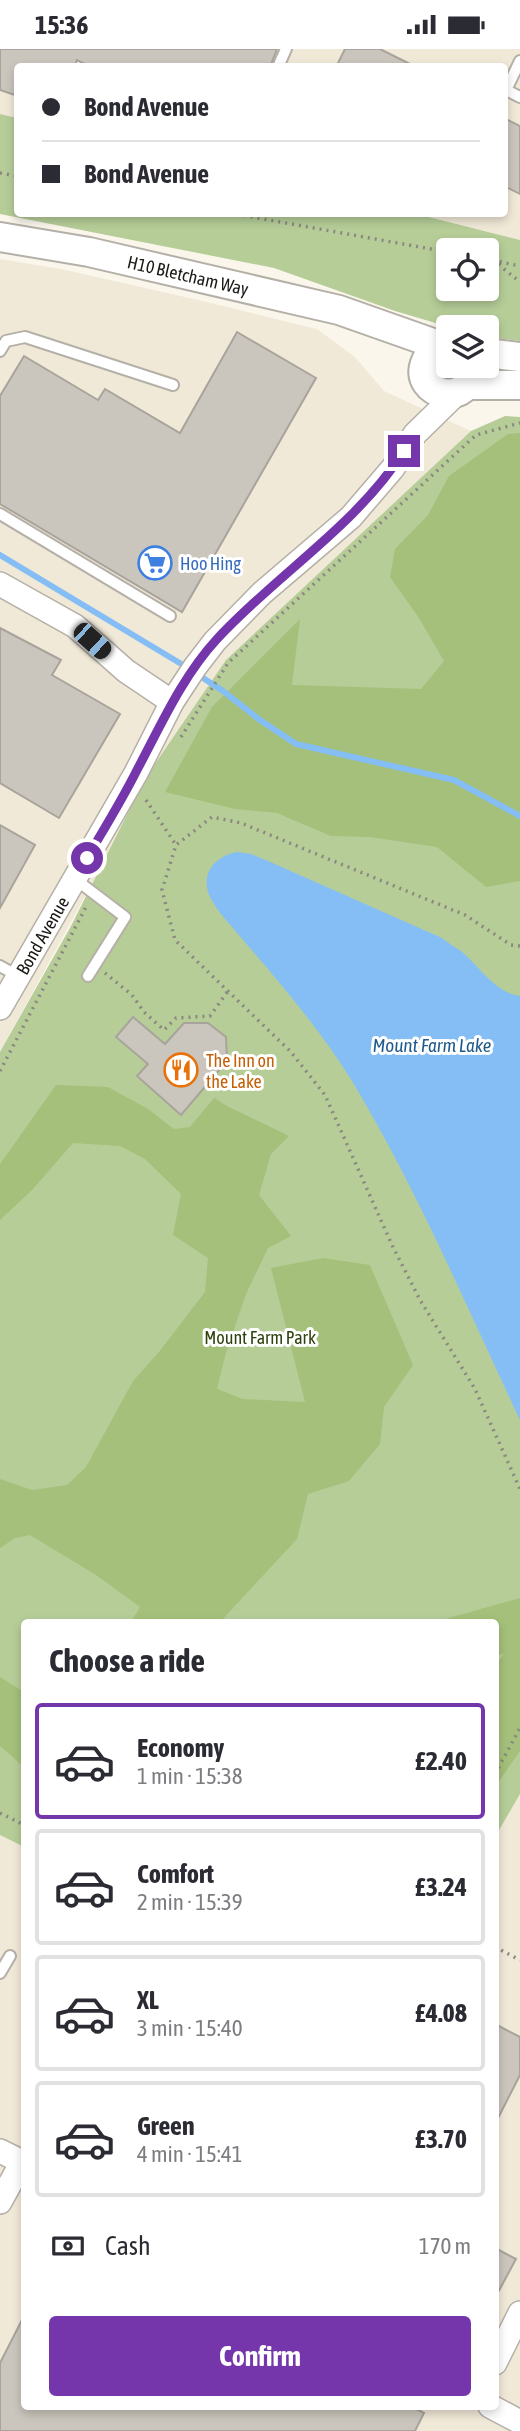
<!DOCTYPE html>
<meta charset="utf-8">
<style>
body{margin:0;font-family:"Asap Condensed",sans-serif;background:#f2f2f3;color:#2b2b33;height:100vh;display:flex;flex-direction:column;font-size:26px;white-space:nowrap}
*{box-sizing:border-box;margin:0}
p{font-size:23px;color:#7c7c81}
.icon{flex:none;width:38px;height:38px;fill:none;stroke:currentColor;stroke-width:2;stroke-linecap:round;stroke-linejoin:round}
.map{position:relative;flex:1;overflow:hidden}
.side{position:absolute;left:21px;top:1570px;width:478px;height:791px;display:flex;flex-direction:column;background:#fff;border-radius:7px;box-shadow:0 4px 10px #0003}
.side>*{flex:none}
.banner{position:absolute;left:14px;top:14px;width:494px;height:154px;border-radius:7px;box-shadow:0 4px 10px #0003;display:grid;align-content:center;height:154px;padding:0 28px;background:#fff}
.buttons{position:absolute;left:436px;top:189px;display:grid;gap:14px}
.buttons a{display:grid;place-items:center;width:63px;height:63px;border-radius:7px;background:#fff;box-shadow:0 4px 10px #0003;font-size:35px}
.end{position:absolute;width:32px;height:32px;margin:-16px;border:9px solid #7536ac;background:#fff;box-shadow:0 0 0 4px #fff}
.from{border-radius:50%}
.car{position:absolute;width:21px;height:42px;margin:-21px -10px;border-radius:9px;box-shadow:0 0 5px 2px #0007;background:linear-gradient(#222 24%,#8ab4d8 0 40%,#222 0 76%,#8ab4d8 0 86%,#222 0)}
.banner b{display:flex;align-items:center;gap:24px;height:66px;font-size:26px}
.banner b+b{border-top:2px solid #e1e1e2}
.banner i{width:18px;height:18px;background:#2b2b33}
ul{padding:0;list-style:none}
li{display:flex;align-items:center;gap:21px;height:116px;margin:0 14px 10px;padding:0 14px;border:4px solid #e1e1e2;border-radius:7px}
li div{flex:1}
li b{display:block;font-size:26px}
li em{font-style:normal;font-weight:700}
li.on{border-color:#7536ac}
li>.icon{width:63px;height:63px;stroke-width:1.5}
h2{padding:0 28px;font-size:32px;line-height:84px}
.pay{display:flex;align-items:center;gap:18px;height:77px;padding:0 28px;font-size:26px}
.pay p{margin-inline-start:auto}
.primary-button{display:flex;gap:14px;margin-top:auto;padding:14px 28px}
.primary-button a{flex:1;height:80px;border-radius:7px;background:#7536ac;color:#fff;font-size:28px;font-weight:700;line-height:80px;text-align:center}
.status{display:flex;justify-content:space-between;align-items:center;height:49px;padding:0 35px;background:#fff;direction:ltr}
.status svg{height:19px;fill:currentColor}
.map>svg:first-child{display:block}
.built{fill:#f1e9d8}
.green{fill:#b6cd98;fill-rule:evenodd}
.forest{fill:#a4c07a}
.water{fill:#85bef5}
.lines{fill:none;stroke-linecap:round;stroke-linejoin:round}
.stream{stroke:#85bef5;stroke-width:6}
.building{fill:#cbc6bd;stroke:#a9a49b;stroke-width:2}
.service-casing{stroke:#b5b0a7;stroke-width:14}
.minor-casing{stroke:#b5b0a7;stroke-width:26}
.tertiary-casing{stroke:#b5b0a7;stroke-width:32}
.path{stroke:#8b8781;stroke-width:3.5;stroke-dasharray:2 5;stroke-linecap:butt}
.service{stroke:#fff;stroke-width:10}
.minor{stroke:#fff;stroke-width:23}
.tertiary{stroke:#fff;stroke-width:28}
.route{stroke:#7536ac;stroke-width:9}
.labels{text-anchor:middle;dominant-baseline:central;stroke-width:6;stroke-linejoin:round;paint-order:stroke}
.street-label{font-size:18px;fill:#1c1a17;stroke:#fff}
.shop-label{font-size:18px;fill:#366cbe;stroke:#fff;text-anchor:start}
.food-label{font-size:18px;fill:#c56008;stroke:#fff;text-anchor:start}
.park-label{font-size:18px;fill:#2f410d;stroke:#fff}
.water-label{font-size:19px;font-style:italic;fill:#1f5a8d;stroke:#fff}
</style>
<div class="status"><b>15:36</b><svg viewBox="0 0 49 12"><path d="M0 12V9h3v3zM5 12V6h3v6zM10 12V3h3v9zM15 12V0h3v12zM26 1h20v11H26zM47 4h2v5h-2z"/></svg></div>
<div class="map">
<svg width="520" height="2382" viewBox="0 0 520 2382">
<rect width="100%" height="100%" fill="#fbf6ec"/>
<path class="built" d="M 0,0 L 520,0 L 520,191 L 417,165 L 504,164 L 504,18 L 18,18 L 17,69 L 0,65 Z
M 0,210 L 61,220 L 194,250 L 317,280 L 355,308 L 384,342 L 471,382 L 226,611 L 99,822 L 0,1003 Z
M 520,1745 L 520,2382 L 0,2382 L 0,1786 L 24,1798 L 24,2357 L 495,2357 L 495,1788 Z"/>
<path class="green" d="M 0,65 L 17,69 L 18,164 L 417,165 L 520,191 L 520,292 L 487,288 L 486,278 L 449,278 L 395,262 L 274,219 L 0,165 ZM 448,201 L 486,201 L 486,240 L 448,240 Z
M 505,367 L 520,368 L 520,1745 L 495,1788 L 495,1573 L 24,1573 L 24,1798 L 0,1786 L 0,1003 L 71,877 L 146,728 L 226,611 L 471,382 Z"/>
<path class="forest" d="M 520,384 L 520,832 L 486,838 L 437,798 L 370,788 L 331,787 L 277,764 L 235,760 L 165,743 L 212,658 L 300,570 L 292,636 L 421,640 L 444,612 L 419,569 L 390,528 L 395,500 L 428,466 L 449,427 L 508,385 Z
M 56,1036 L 108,1038 L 148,1060 L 174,1080 L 190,1078 L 214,1049 L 227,1057 L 289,1087 L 271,1105 L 259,1146 L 291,1187 L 268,1199 L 246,1245 L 225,1307 L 217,1340 L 243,1350 L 305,1353 L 271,1219 L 323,1209 L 370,1216 L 413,1316 L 384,1358 L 380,1395 L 349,1432 L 308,1445 L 297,1490 L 220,1573 L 131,1573 L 140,1558 L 96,1526 L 30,1486 L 15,1489 L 0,1499 L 0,1430 L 32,1441 L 67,1436 L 86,1418 L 133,1332 L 159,1303 L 205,1243 L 208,1209 L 173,1186 L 181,1145 L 145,1110 L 120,1097 L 73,1094 L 32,1141 L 0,1171 L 0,1115 Z
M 520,1549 L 520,1702 L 495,1738 L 495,1617 L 504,1605 L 495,1606 L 495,1573 L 435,1573 Z
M 0,1628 L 24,1643 L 24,1718 L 0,1697 Z"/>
<path class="water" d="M 237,803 L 251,805 L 268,812 L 442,889 C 448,894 455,898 461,902 C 480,918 494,943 520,947 L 520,1371 C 466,1257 417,1140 352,1032 C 314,971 266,918 220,864 C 215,856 208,848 207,838 C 204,819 220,806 237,803 Z"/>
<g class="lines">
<path class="stream" d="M 0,506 L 188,619
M 197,625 L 223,642 L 260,671 L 296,695 L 454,731 L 520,767"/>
</g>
<path class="building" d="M 0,0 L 277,0 L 270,18 L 91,18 L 77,11 L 74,18 L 18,18 L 18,47 L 0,41 Z
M 345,0 L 380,0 L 416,18 L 336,18 Z
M 504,69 L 520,77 L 520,145 L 504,137 Z
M 237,283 L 316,329 L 182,563 L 0,455 L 0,347 L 24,307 L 98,351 L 105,340 L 180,384 Z
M 0,579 L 61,611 L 52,626 L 120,665 L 59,769 L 0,734 Z
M 0,776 L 35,796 L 0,859 Z
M 133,968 L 165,995 L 184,974 L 208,974 L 226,988 L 227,1012 L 181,1066 L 137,1027 L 148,1015 L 116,988 Z
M 495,1975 L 520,1988 L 520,2026 L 495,2075 Z
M 495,2199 L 516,2210 L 495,2249 Z
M 24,2267 L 24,2357 L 411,2357 L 424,2364 L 415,2382 L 0,2382 L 0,2314 Z"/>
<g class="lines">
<defs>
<path id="service" d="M 520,12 L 506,41 L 520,48
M 278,18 L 286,0
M 0,302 L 6,292 L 25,288 L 173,336
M 0,465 L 170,567
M 75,830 L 125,868 L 88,927
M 0,917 L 18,927
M 0,1924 L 10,1907"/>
<g id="minor">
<path d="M 0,535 L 75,577 L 126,622 L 172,653"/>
<path id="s1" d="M 0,959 L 136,724 L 172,653 L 195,618 L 215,592 L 262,544 L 351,468 L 393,419 L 415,385 L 458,343"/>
<path d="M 0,2102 L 24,2114"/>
<path d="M 0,2153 L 22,2113"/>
<path d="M 495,2314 L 520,2264"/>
<path d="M 490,2357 L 520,2373"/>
</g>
<g id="tertiary">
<path id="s2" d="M 0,188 L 89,203 L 339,261 L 444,298"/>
<path d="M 448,298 C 438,299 430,302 426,312 C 410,348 475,360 471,317"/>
<path d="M 486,304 L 520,308"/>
<path d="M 466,336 L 520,336"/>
</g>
</defs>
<use href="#service" class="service-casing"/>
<use href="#minor" class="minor-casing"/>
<use href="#tertiary" class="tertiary-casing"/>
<path class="path" d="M 0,124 L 18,127
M 230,164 L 448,203
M 486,210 L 520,217
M 493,211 L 520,233
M 181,688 L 228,614 L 476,386 L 520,374
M 146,751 L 176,796
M 520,897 L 511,896 L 465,866 L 241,774 L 212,768 L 176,796 L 162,841 L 175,891 L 291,1003 L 325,1046 L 392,1196 L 420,1251 L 475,1340 L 520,1440
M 105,924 L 132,946 L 144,963 L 164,981 L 176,969 L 210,967 L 228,942
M 0,1022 L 87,856
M 495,1725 L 520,1679
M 0,1764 L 24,1776
M 495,1898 L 520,1911"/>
<use href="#service" class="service"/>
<use href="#minor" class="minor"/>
<use href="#tertiary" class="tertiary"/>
</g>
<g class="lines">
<path class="route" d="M 87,809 C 104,780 122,751 137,721 C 161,676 182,628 217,590 C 277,525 356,477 404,402"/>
</g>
<defs>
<symbol id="supermarket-ring" viewBox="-11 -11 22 22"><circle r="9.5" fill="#fff" stroke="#3f7fe0" stroke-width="1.5"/><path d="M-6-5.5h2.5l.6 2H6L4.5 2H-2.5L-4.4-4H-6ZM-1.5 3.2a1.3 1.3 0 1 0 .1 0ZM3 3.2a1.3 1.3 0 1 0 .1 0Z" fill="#3f7fe0"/></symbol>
<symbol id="restaurant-ring" viewBox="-11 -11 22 22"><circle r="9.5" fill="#fff" stroke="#e8710a" stroke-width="1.5"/><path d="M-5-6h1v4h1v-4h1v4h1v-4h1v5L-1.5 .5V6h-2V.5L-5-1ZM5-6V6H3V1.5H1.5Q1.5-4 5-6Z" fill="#e8710a"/></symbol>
</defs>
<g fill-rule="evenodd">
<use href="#supermarket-ring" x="136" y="495" width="38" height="38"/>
<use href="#restaurant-ring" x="162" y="1002" width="38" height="38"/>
</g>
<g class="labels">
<g class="street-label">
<text stroke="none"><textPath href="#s2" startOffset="192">H10 Bletcham Way</textPath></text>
<text stroke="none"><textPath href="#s1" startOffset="84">Bond Avenue</textPath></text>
</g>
<g class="shop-label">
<text x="180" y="514">Hoo Hing</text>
</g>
<g class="food-label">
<text x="206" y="1011">The Inn on<tspan x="206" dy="21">the Lake</tspan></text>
</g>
<g class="park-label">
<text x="260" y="1288">Mount Farm Park</text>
</g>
<g class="water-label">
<text x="432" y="996">Mount Farm Lake</text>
</g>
</g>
</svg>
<div class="buttons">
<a><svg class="icon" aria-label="locate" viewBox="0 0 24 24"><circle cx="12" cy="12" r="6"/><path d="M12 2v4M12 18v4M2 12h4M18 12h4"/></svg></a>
<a><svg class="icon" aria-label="layers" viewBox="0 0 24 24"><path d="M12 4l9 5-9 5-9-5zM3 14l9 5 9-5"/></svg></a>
</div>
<i class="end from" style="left:87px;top:809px"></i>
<i class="end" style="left:404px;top:402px"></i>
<i class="car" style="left:92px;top:592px;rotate:132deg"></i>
<div class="banner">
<b><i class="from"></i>Bond Avenue</b>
<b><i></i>Bond Avenue</b>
</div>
<section class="side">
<h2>Choose a ride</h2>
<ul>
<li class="on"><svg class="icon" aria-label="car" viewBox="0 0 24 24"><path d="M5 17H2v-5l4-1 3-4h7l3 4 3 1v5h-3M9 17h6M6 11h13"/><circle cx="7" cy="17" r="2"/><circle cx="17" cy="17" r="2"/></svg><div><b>Economy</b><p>1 min · 15:38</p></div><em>£2.40</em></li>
<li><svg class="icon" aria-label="car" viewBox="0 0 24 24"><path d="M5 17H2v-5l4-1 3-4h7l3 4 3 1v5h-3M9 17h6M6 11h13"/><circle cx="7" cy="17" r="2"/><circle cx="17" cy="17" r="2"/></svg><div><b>Comfort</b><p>2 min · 15:39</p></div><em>£3.24</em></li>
<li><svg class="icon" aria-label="car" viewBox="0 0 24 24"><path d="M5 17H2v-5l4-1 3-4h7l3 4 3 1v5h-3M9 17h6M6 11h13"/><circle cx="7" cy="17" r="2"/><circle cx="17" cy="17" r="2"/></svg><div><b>XL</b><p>3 min · 15:40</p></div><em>£4.08</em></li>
<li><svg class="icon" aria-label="car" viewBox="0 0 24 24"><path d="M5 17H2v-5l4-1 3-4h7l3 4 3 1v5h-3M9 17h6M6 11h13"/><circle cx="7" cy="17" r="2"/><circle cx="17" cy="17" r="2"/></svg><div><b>Green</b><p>4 min · 15:41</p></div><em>£3.70</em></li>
</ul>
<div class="pay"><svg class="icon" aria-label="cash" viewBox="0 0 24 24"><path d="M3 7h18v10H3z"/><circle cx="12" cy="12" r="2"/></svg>Cash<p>170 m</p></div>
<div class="primary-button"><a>Confirm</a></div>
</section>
</div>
